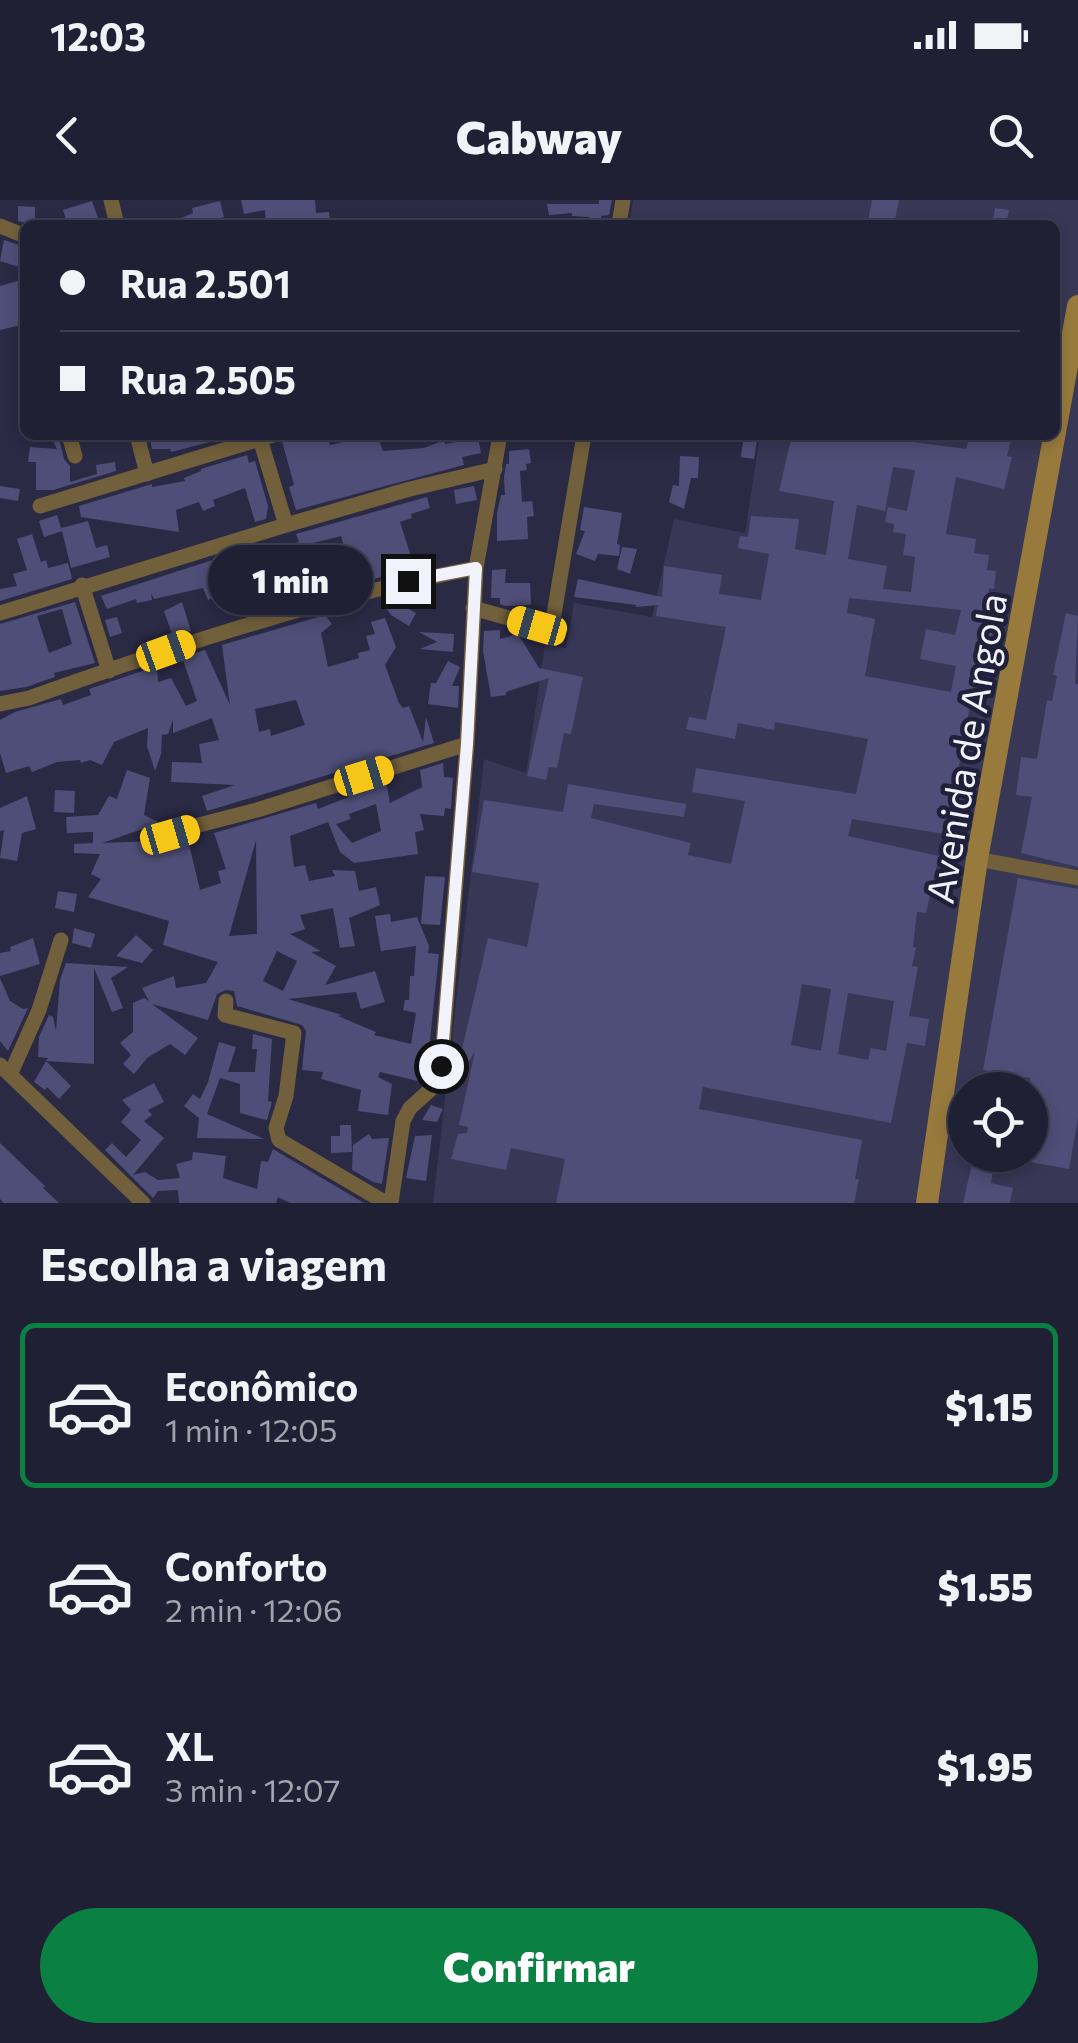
<!DOCTYPE html>
<html lang="pt">
<meta charset="utf-8">
<style>
body{margin:0;font-family:Commissioner,sans-serif;background:#2d2d40;color:#f1f3f6;height:100vh;display:flex;flex-direction:column;font-size:38px;white-space:nowrap}
*{box-sizing:border-box;margin:0}
p{font-size:32px;color:#a2a3ac}
.icon{flex:none;width:55px;height:55px;fill:none;stroke:currentColor;stroke-width:2;stroke-linecap:round;stroke-linejoin:round}
.map{position:relative;height:1003px;overflow:hidden}
.details{display:flex;flex-direction:column;background:#202034;flex:1}
.details>*{flex:none}
.top-card{position:absolute;left:20px;top:20px;width:1040px;height:220px;border-radius:15px;box-shadow:0 5px 15px #0003,0 0 0 2px #3d3e4f;display:grid;align-content:center;height:220px;padding:0 40px;background:#202034}
.buttons{position:absolute;left:948px;top:872px;display:grid;gap:20px}
.buttons a{display:grid;place-items:center;width:100px;height:100px;border-radius:50%;background:#202034;box-shadow:0 5px 15px #0003,0 0 0 2px #3d3e4f;font-size:50px}
.end{position:absolute;width:45px;height:45px;margin:-22px;border:12px solid #f1f2fc;background:#111;box-shadow:0 0 0 5px #111}
.from{border-radius:50%}
.bubble{position:absolute;height:70px;border-radius:35px;background:#202034;box-shadow:0 5px 15px #0003,0 0 0 2px #3d3e4f;font-size:32px;font-weight:800;line-height:70px;text-align:center}
.car{position:absolute;width:30px;height:60px;margin:-30px -15px;border-radius:12px;box-shadow:0 0 8px 2px #0007;background:linear-gradient(#f5c518 24%,#345 0 40%,#f5c518 0 76%,#345 0 86%,#f5c518 0)}
.top-card b{display:flex;align-items:center;gap:35px;height:95px;font-size:38px}
.top-card b+b{border-top:2px solid #3d3e4f}
.top-card i{width:25px;height:25px;background:#f1f3f6}
ul{padding:0;list-style:none}
li{display:flex;align-items:center;gap:30px;height:165px;margin:0 20px 15px;padding:0 20px;border:5px solid transparent;border-radius:15px}
li div{flex:1}
li b{display:block;font-size:38px}
li em{font-style:normal;font-weight:800}
li.selected{border-color:#0b8043}
li>.icon{width:90px;height:90px;stroke-width:1.5}
h2{padding:0 40px;font-size:45px;line-height:120px}
.action{display:flex;gap:20px;margin-top:auto;padding:20px 40px}
.action a{flex:1;height:115px;border-radius:60px;background:#0b8043;color:#fff;font-size:40px;font-weight:800;line-height:115px;text-align:center}
.status{display:flex;justify-content:space-between;align-items:center;height:70px;padding:0 50px;background:#202034;direction:ltr}
.status svg{height:28px;fill:currentColor}
header{display:flex;justify-content:space-between;align-items:center;height:130px;padding:0 40px;background:#202034;font-size:45px;font-weight:800}
.map>svg:first-child{display:block}
.built{fill:#383756;fill-rule:evenodd}
.building{fill:#4f4e78;fill-rule:evenodd}
.lines{fill:none;stroke-linecap:round;stroke-linejoin:round}
.minor{stroke:#725f3b;stroke-width:15}
.secondary{stroke:#987a3d;stroke-width:22}
.route{stroke:#f1f2fc;stroke-width:12}
.labels{text-anchor:middle;dominant-baseline:central;stroke-width:9;stroke-linejoin:round;paint-order:stroke}
.street-label{font-size:38px;fill:#f1f2fc;stroke:#21203a}
</style>
<div class="status"><b>12:03</b><svg viewBox="0 0 49 12"><path d="M0 12V9h3v3zM5 12V6h3v6zM10 12V3h3v9zM15 12V0h3v12zM26 1h20v11H26zM47 4h2v5h-2z"/></svg></div>
<header><svg class="icon" aria-label="back" viewBox="0 0 24 24"><path d="M15 5l-7 7 7 7"/></svg>Cabway<svg class="icon" aria-label="search" viewBox="0 0 24 24"><circle cx="10" cy="10" r="6"/><path d="M15 15l6 6"/></svg></header>
<div class="map">
<svg width="1078" height="1003" viewBox="0 0 1078 1003">
<rect width="100%" height="100%" fill="#2b2a45"/>
<path class="built" d="M 633,0 L 1078,0 L 1078,1003 L 433,1003 L 484,559 L 526,573 L 545,445 L 566,448 L 574,403 L 652,417 L 674,319 L 745,333 L 760,235 L 1055,235 L 1055,25 L 629,25 ZM 965,890 L 1030,890 L 1030,955 L 965,955 Z"/>
<path class="building" d="M 241,0 L 315,0 L 316,13 L 329,12 L 330,25 L 266,25 L 265,10 L 244,14 Z
M 599,0 L 612,0 L 609,15 L 601,16 L 604,25 L 592,25 L 589,17 L 572,16 L 572,13 L 549,15 L 547,4 L 599,4 Z
M 872,0 L 899,0 L 894,25 L 868,21 Z
M 92,1 L 98,18 L 68,25 L 63,10 Z
M 220,1 L 224,17 L 197,25 L 164,25 L 193,13 L 192,8 Z
M 18,6 L 35,7 L 35,25 L 18,21 Z
M 995,8 L 1009,10 L 1006,25 L 992,25 Z
M 4,40 L 25,47 L 19,67 L 0,61 Z
M 21,80 L 25,94 L 25,124 L 0,130 L 0,86 Z
M 50,235 L 58,235 L 64,259 L 70,266 L 70,282 L 97,274 L 96,265 L 115,262 L 116,271 L 53,290 L 36,290 L 36,262 L 28,262 L 30,247 L 57,249 Z
M 149,235 L 214,235 L 214,241 L 171,252 L 170,249 L 152,249 Z
M 294,235 L 327,235 L 330,245 L 360,238 L 359,235 L 377,235 L 383,251 L 424,248 L 444,240 L 445,244 L 478,238 L 481,253 L 462,257 L 464,265 L 296,310 L 289,287 L 294,285 L 282,241 Z
M 744,235 L 758,235 L 754,259 L 741,257 Z
M 792,235 L 860,235 L 966,249 L 970,235 L 1012,235 L 1007,256 L 1012,257 L 1004,289 L 956,277 L 946,334 L 976,339 L 974,353 L 989,355 L 987,370 L 996,371 L 994,389 L 989,388 L 986,421 L 994,423 L 981,486 L 974,484 L 959,566 L 967,568 L 960,601 L 950,599 L 944,634 L 852,619 L 848,636 L 939,656 L 926,713 L 917,712 L 913,747 L 916,748 L 912,766 L 918,767 L 909,816 L 929,819 L 925,846 L 907,843 L 891,923 L 703,887 L 699,909 L 862,940 L 855,979 L 859,979 L 854,1003 L 556,1003 L 565,959 L 511,948 L 506,970 L 451,959 L 458,934 L 467,933 L 468,927 L 459,925 L 475,851 L 455,887 L 450,885 L 459,848 L 462,849 L 488,738 L 527,747 L 539,683 L 472,672 L 484,600 L 563,612 L 568,584 L 686,604 L 684,617 L 594,604 L 591,618 L 691,643 L 688,655 L 731,664 L 745,601 L 692,592 L 696,568 L 856,594 L 868,539 L 775,522 L 774,530 L 738,523 L 735,539 L 686,529 L 689,517 L 706,520 L 726,427 L 656,416 L 658,405 L 636,407 L 636,405 L 574,397 L 578,379 L 662,397 L 664,366 L 722,375 L 719,394 L 761,400 L 769,354 L 738,348 L 740,336 L 748,337 L 751,316 L 799,319 L 795,349 L 826,355 L 834,301 L 779,291 ZM 893,267 L 915,270 L 907,311 L 888,307 L 885,322 L 894,324 L 893,332 L 906,334 L 903,355 L 915,357 L 911,392 L 883,389 L 887,366 L 848,359 L 857,305 L 885,311 ZM 849,398 L 961,410 L 955,435 L 926,429 L 920,459 L 956,466 L 951,492 L 865,476 L 875,419 L 847,413 ZM 802,784 L 831,789 L 821,851 L 791,845 ZM 848,793 L 894,801 L 886,851 L 871,848 L 868,860 L 838,854 Z
M 529,249 L 531,263 L 526,264 L 527,270 L 520,271 L 522,302 L 532,301 L 534,316 L 527,317 L 528,339 L 497,341 L 497,313 L 501,295 L 505,295 L 504,277 L 506,264 L 509,264 L 509,251 Z
M 247,255 L 249,263 L 255,261 L 268,306 L 266,319 L 255,322 L 245,288 L 213,300 L 215,306 L 203,311 L 199,302 L 176,310 L 179,332 L 81,317 L 79,306 L 152,284 L 152,287 L 185,281 L 184,278 L 201,271 L 201,269 Z
M 680,256 L 699,257 L 698,278 L 691,278 L 684,309 L 669,302 L 673,285 L 679,286 Z
M 0,286 L 20,289 L 18,301 L 0,298 Z
M 474,286 L 477,300 L 456,304 L 454,290 Z
M 427,297 L 430,308 L 411,314 L 412,318 L 400,322 L 415,369 L 369,380 L 362,357 L 348,361 L 341,336 L 309,344 L 319,374 L 305,378 L 303,372 L 289,377 L 278,350 L 299,342 L 296,334 Z
M 584,307 L 622,313 L 617,344 L 620,345 L 619,356 L 598,354 L 595,361 L 576,354 L 585,331 L 580,330 Z
M 57,315 L 61,328 L 88,321 L 96,348 L 107,345 L 110,357 L 71,368 L 62,331 L 44,337 L 39,321 Z
M 32,334 L 41,362 L 46,360 L 48,368 L 68,363 L 72,379 L 0,401 L 0,389 L 17,386 L 13,374 L 27,370 L 17,339 Z
M 622,347 L 637,349 L 630,374 L 617,369 Z
M 222,357 L 220,393 L 208,400 L 203,388 L 154,399 L 151,393 L 152,400 L 137,403 L 136,399 L 107,409 L 101,396 Z
M 335,362 L 340,377 L 326,381 L 321,367 Z
M 506,369 L 505,383 L 530,383 L 531,405 L 506,406 L 500,404 L 500,398 L 491,398 L 492,370 Z
M 247,376 L 263,382 L 256,402 L 241,397 Z
M 424,390 L 425,396 L 398,403 L 416,413 L 409,426 L 391,415 L 381,400 Z
M 75,402 L 95,463 L 54,473 L 55,477 L 26,487 L 0,491 L 0,424 ZM 62,409 L 72,444 L 49,453 L 37,416 Z
M 182,402 L 191,431 L 173,437 L 164,411 Z
M 1066,413 L 1078,416 L 1075,484 L 1078,484 L 1078,667 L 1021,653 L 1032,597 L 1016,595 L 1021,557 L 1037,559 L 1047,500 L 1052,501 L 1057,476 L 1053,475 Z
M 325,415 L 332,424 L 321,433 L 328,467 L 359,458 L 358,453 L 370,450 L 366,436 L 375,434 L 371,422 L 385,418 L 396,447 L 385,465 L 399,503 L 403,508 L 409,506 L 423,542 L 426,517 L 434,543 L 207,611 L 202,596 L 235,585 L 171,582 L 172,562 L 202,563 L 199,544 L 219,540 L 212,518 L 173,533 L 173,520 L 168,534 L 162,535 L 161,554 L 155,571 L 147,546 L 148,528 L 114,542 L 102,565 L 90,560 L 81,563 L 80,560 L 57,562 L 32,572 L 29,566 L 6,573 L 0,553 L 0,520 L 15,512 L 61,499 L 63,505 L 91,495 L 89,489 L 157,466 L 158,482 L 171,478 L 186,506 L 197,501 L 182,457 L 205,450 L 230,505 L 222,445 ZM 296,500 L 305,525 L 271,536 L 270,529 L 259,532 L 255,509 Z
M 117,417 L 122,433 L 110,437 L 105,420 Z
M 500,430 L 500,439 L 518,434 L 539,468 L 583,477 L 571,534 L 564,533 L 557,568 L 549,567 L 546,580 L 527,576 L 549,478 L 506,492 L 506,495 L 491,497 L 483,451 L 484,431 Z
M 419,432 L 454,434 L 453,452 L 420,449 L 437,442 Z
M 448,461 L 460,467 L 452,486 L 459,486 L 458,508 L 428,504 L 431,483 L 436,483 Z
M 443,563 L 444,577 L 453,578 L 451,609 L 445,608 L 444,616 L 420,614 L 424,630 L 415,632 L 418,654 L 354,663 L 340,652 L 328,622 L 290,636 L 294,667 L 305,665 L 309,681 L 335,676 L 332,670 L 355,671 L 359,691 L 376,687 L 380,705 L 349,718 L 355,746 L 340,748 L 333,708 L 300,715 L 305,729 L 290,734 L 321,751 L 311,752 L 336,766 L 325,785 L 375,771 L 385,802 L 361,809 L 356,792 L 288,799 L 342,815 L 338,816 L 376,832 L 374,835 L 411,844 L 416,813 L 403,810 L 405,800 L 409,800 L 410,776 L 414,776 L 416,746 L 381,751 L 375,716 L 390,714 L 391,722 L 417,717 L 429,746 L 428,753 L 439,754 L 426,878 L 422,882 L 380,872 L 378,877 L 392,884 L 388,915 L 358,911 L 361,890 L 321,879 L 323,872 L 302,870 L 306,831 L 302,825 L 237,806 L 234,791 L 226,790 L 217,794 L 208,820 L 152,804 L 198,838 L 185,855 L 170,844 L 147,858 L 134,874 L 123,864 L 131,855 L 120,843 L 133,832 L 133,803 L 144,798 L 149,801 L 142,788 L 174,776 L 176,788 L 206,783 L 218,762 L 163,745 L 169,721 L 88,697 L 101,679 L 91,674 L 100,654 L 74,653 L 74,644 L 93,643 L 93,632 L 67,633 L 66,617 L 98,615 L 109,596 L 117,599 L 127,570 L 150,578 L 144,615 L 160,623 L 102,643 L 155,641 L 166,645 L 188,640 L 200,690 L 221,683 L 218,671 L 226,669 L 214,633 L 316,603 L 318,609 L 349,597 L 348,593 L 386,581 L 390,603 L 422,587 L 420,570 ZM 376,604 L 381,631 L 352,643 L 336,624 L 351,619 L 349,614 ZM 256,640 L 257,734 L 229,736 ZM 277,751 L 297,761 L 283,791 L 263,781 Z
M 55,590 L 75,591 L 74,613 L 54,612 Z
M 27,596 L 36,629 L 22,633 L 17,661 L 0,658 L 4,630 L 0,631 L 0,608 Z
M 425,676 L 445,677 L 440,725 L 421,724 Z
M 1018,678 L 1078,689 L 1078,918 L 1069,969 L 1030,962 L 1030,878 L 983,870 Z
M 58,691 L 77,694 L 74,712 L 55,708 Z
M 74,728 L 95,734 L 91,748 L 72,743 Z
M 136,735 L 153,750 L 142,763 L 116,756 Z
M 33,738 L 40,764 L 0,776 L 0,753 L 11,751 L 10,747 Z
M 66,763 L 128,767 L 111,778 L 123,808 L 112,812 L 94,768 L 94,864 L 46,861 L 48,858 L 38,857 L 39,837 L 49,815 L 53,817 L 56,831 L 60,780 Z
M 0,778 L 10,801 L 23,809 L 28,808 L 8,851 L 0,841 Z
M 253,834 L 272,839 L 268,901 L 272,902 L 267,920 L 240,913 L 240,884 L 220,878 L 207,914 L 264,939 L 197,938 L 199,918 L 184,906 L 193,894 L 200,899 L 208,882 L 219,842 L 236,847 L 228,872 L 255,872 L 257,849 L 252,849 Z
M 46,861 L 71,886 L 59,899 L 47,887 L 45,890 L 34,882 Z
M 154,883 L 164,902 L 148,910 L 152,915 L 144,921 L 164,938 L 133,975 L 145,972 L 158,980 L 180,978 L 176,964 L 192,960 L 193,952 L 226,956 L 223,978 L 257,989 L 261,961 L 268,962 L 273,949 L 364,1003 L 290,1003 L 278,997 L 276,1003 L 179,1003 L 178,990 L 158,991 L 153,998 L 105,950 L 112,943 L 126,957 L 141,940 L 121,922 L 131,910 L 122,900 Z
M 431,905 L 443,909 L 437,922 L 422,920 Z
M 340,925 L 351,925 L 352,952 L 331,953 L 331,936 L 340,936 Z
M 369,934 L 372,939 L 389,938 L 382,984 L 373,982 L 352,970 L 353,945 Z
M 432,935 L 426,981 L 406,978 L 415,936 Z
M 0,943 L 45,986 L 43,988 L 59,1003 L 4,1003 L 0,999 Z
M 974,955 L 995,955 L 991,983 L 1013,988 L 1010,1003 L 963,1003 Z"/>
<g class="lines">
<path class="minor" d="M 111,0 L 117,25
M 619,25 L 623,0
M 0,26 L 25,36
M 69,235 L 75,256
M 137,235 L 147,274
M 260,239 L 286,325
M 40,306 L 273,235
M 82,385 L 109,471
M 473,408 L 537,426 L 548,425 L 553,420 L 584,235
M 0,413 L 286,325 L 410,289 L 495,269
M 0,504 L 29,498 C 175,446 323,397 476,368
M 164,634 L 257,610 L 467,544
M 977,659 L 1078,678
M 226,801 L 225,815 L 294,833 L 286,896 L 276,928 L 279,940 L 386,1003
M 0,865 L 143,1003
M 10,875 L 39,810 L 61,740
M 391,1003 L 403,921 L 410,908 L 440,881 L 467,544 L 476,368 L 500,235"/>
<path class="secondary" d="M 927,1003 L 977,659 L 1078,106"/>
</g>
<g class="lines">
<path class="route" d="M 408,381 L 476,368 L 467,544 L 441,866"/>
</g>
<g class="labels">
<g class="street-label">
<text transform="translate(965 548) rotate(-80)">Avenida de Angola</text>
</g>
</g>
</svg>
<div class="buttons">
<a><svg class="icon" aria-label="locate" viewBox="0 0 24 24"><circle cx="12" cy="12" r="6"/><path d="M12 2v4M12 18v4M2 12h4M18 12h4"/></svg></a>
</div>
<i class="end from" style="left:441px;top:866px"></i>
<i class="end" style="left:408px;top:381px"></i>
<div class="bubble" style="left:208px;top:345px;width:165px">1 min</div>
<i class="car" style="left:537px;top:426px;rotate:286deg"></i>
<i class="car" style="left:166px;top:451px;rotate:70deg"></i>
<i class="car" style="left:364px;top:576px;rotate:73deg"></i>
<i class="car" style="left:170px;top:635px;rotate:74deg"></i>
<div class="top-card">
<b><i class="from"></i>Rua 2.501</b>
<b><i></i>Rua 2.505</b>
</div>
</div>
<section class="details">
<h2>Escolha a viagem</h2>
<ul>
<li class="selected"><svg class="icon" aria-label="car" viewBox="0 0 24 24"><path d="M5 17H2v-5l4-1 3-4h7l3 4 3 1v5h-3M9 17h6M6 11h13"/><circle cx="7" cy="17" r="2"/><circle cx="17" cy="17" r="2"/></svg><div><b>Econômico</b><p>1 min · 12:05</p></div><em>$1.15</em></li>
<li><svg class="icon" aria-label="car" viewBox="0 0 24 24"><path d="M5 17H2v-5l4-1 3-4h7l3 4 3 1v5h-3M9 17h6M6 11h13"/><circle cx="7" cy="17" r="2"/><circle cx="17" cy="17" r="2"/></svg><div><b>Conforto</b><p>2 min · 12:06</p></div><em>$1.55</em></li>
<li><svg class="icon" aria-label="car" viewBox="0 0 24 24"><path d="M5 17H2v-5l4-1 3-4h7l3 4 3 1v5h-3M9 17h6M6 11h13"/><circle cx="7" cy="17" r="2"/><circle cx="17" cy="17" r="2"/></svg><div><b>XL</b><p>3 min · 12:07</p></div><em>$1.95</em></li>
</ul>
<div class="action"><a>Confirmar</a></div>
</section>
